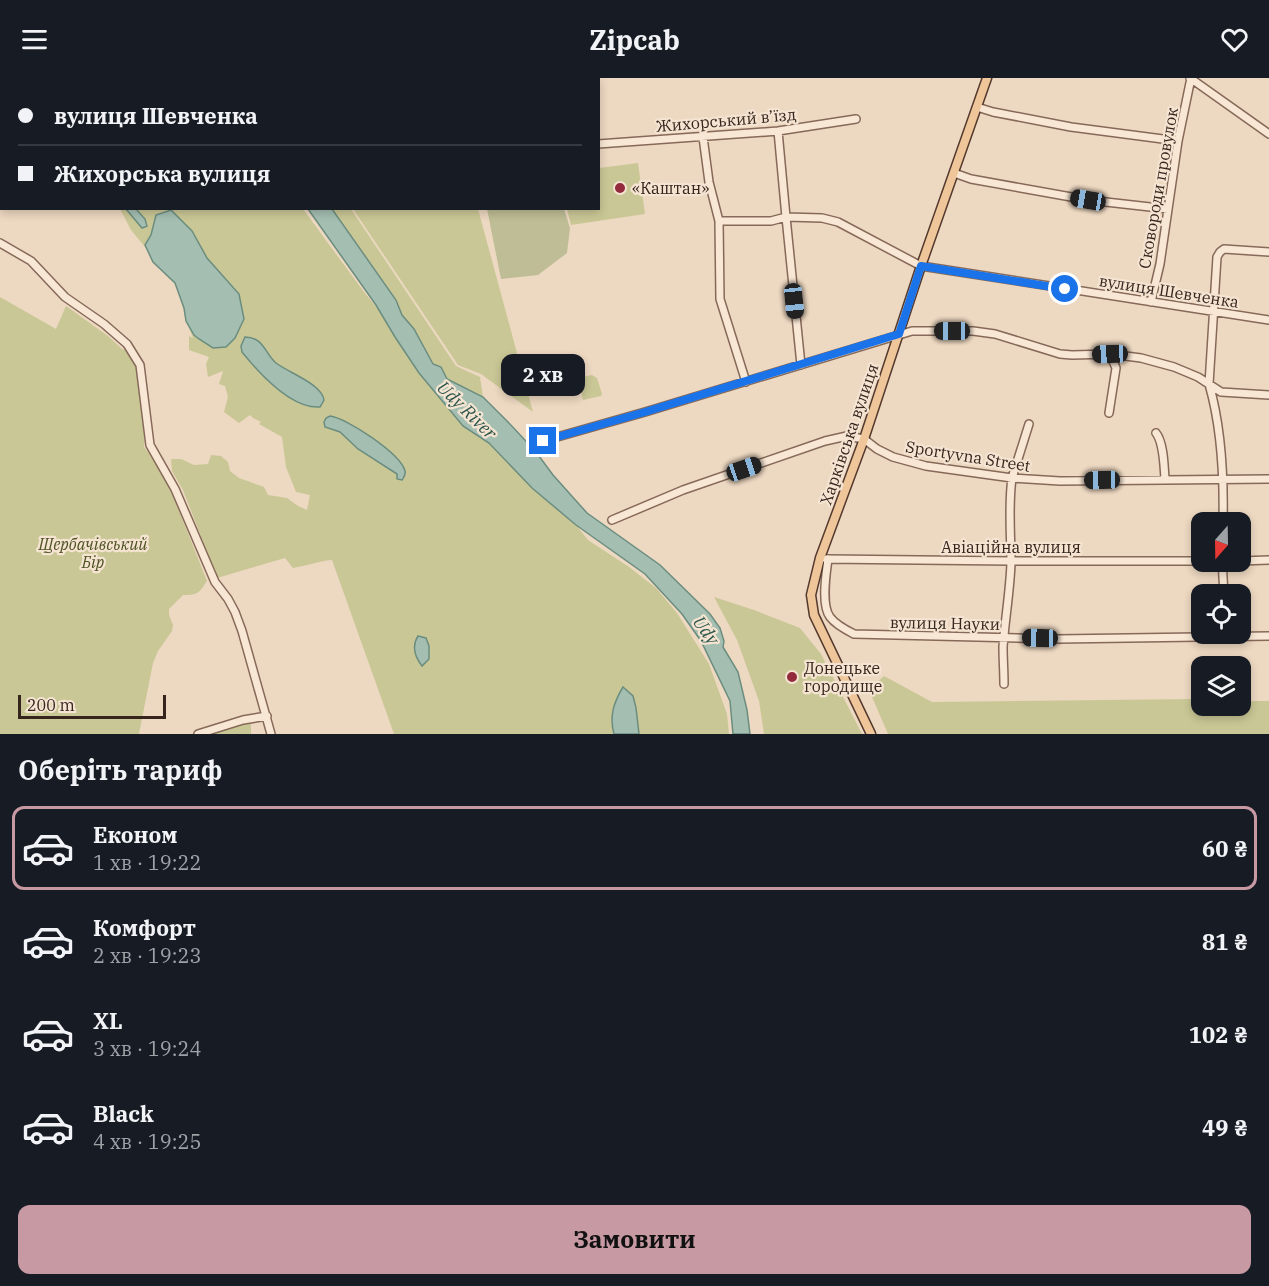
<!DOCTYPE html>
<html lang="uk">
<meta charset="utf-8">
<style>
body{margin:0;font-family:"IBM Plex Serif",serif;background:#242831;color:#f1f3f6;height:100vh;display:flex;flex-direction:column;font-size:22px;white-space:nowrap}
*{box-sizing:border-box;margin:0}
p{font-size:20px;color:#9ea1a6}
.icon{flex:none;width:33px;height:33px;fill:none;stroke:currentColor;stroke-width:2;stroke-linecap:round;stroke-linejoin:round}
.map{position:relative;height:656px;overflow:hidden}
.drawer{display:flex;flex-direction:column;background:#171b24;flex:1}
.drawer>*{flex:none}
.banner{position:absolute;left:0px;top:0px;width:600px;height:132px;box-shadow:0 3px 9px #0003;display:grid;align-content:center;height:132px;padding:0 18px;background:#171b24}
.needle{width:39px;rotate:200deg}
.fabs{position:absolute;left:1191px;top:434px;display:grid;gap:12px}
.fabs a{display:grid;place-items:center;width:60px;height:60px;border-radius:12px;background:#171b24;box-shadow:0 3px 9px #0003;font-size:30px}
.scale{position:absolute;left:18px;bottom:15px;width:148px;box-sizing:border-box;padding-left:6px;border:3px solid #36251d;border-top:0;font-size:16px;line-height:21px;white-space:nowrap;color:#36251d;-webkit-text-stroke:4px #f4e4d1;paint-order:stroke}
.end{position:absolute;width:27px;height:27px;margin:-14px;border:8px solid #1a73e8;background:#fff;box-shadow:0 0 0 3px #fff}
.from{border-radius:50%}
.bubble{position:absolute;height:42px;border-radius:12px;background:#171b24;box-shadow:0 3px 9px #0003;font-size:20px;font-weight:700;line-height:42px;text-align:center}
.car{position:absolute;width:18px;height:36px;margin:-18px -9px;border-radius:8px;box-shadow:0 0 4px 2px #0007;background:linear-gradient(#222 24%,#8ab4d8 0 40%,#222 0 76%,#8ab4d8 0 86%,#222 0)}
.banner b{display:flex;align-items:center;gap:21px;height:57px;font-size:22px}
.banner b+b{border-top:2px solid #363941}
.banner i{width:15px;height:15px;background:#f1f3f6}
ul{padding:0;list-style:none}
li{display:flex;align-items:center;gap:18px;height:84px;margin:0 12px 9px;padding:0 6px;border:3px solid transparent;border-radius:12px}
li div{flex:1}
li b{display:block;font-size:22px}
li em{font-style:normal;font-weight:700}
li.on{border-color:#c799a3}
li>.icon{width:54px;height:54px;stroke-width:1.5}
h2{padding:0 18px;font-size:27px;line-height:72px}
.cta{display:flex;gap:12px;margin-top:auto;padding:12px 18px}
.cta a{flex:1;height:69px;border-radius:12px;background:#c799a3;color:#111;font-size:24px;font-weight:700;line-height:69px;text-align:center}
header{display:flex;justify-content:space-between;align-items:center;height:78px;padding:0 18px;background:#171b24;font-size:27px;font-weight:700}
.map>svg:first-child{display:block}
.green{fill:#cac796}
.cemetery{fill:#bfbd95}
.water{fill:#a4bfb2;stroke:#6b8d7f;stroke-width:1.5}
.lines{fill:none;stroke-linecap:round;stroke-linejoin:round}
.minor-casing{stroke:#866959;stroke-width:10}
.major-casing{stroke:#53392e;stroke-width:11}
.minor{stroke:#f8e7d4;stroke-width:7}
.major{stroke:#efc69a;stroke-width:8}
.route{stroke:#1a73e8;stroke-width:8}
.poi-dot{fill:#932b3d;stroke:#f4e4d1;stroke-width:2}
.labels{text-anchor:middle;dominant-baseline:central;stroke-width:4.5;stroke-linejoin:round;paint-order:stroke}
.street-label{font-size:16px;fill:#36251d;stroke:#f4e4d1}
.poi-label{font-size:16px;fill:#36251d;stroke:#f4e4d1;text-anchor:start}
.park-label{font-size:16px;font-style:italic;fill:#4e5224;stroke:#f4e4d1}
.water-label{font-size:18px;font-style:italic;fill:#2d554c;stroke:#f4e4d1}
</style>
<header><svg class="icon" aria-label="menu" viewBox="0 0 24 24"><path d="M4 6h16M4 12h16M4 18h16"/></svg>Zipcab<svg class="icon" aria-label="heart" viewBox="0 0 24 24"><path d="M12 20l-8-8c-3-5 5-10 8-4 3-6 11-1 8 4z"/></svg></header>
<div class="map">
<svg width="1269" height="656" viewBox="0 0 1269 656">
<rect width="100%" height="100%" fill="#edd8c1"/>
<path class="green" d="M 235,0 L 442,0 L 442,1 L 237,2 Z
M 638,85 L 645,136 L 571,147 L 567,131 L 598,130 L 599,90 Z
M 120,131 L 126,131 L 141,149 L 138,131 L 303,131 L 364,214 L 379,232 L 402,270 L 576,447 L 588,462 L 629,489 L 656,510 L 677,535 L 709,586 L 727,636 L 729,656 L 394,656 L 332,482 C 318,483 307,488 293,490 L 285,480 L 217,500 L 183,412 L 172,393 L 171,381 L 181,381 L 194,387 L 208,386 L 211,377 L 221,378 L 228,384 L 230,393 L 239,400 L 264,409 L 268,417 L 287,420 L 298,428 L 307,432 L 310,417 L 296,414 L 286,389 L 282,359 L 259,346 L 261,344 L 253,340 L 250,337 L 239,345 L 224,334 L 228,319 L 225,308 L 219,306 L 223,293 L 208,299 L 206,286 L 209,279 L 189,272 L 189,258 L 193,260 L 187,245 L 182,224 L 175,205 L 131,152 Z
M 332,131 L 351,131 L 456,288 L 480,299 L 483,319 L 447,301 L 441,289 L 433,286 L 414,251 L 402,237 L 396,221 Z
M 353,131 L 478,131 L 533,334 L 481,296 L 458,287 Z
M 0,219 L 56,251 L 66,228 L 108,258 L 122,271 L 133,275 C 142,305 147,338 144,369 L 164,395 L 207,503 C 199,515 198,517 183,517 L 169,531 L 169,537 L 173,547 L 172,553 L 158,573 L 153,585 L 139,656 L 0,656 Z
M 592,297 L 597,300 L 602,316 L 601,318 L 583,322 L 578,300 Z
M 714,519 L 754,532 L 800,550 L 821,576 L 862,656 L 764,656 L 759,623 L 737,562 Z
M 884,598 L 932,624 L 1194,621 L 1201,622 L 1202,627 L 1240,627 L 1241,623 L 1269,623 L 1269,656 L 888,656 L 869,612 Z
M 251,643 L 251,656 L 208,656 Z"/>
<path class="cemetery" d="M 487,131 L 564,131 L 570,150 L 567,175 L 538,197 L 501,201 Z"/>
<path class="water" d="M 126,131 L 136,131 L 145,141 L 147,148 L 142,150 Z
M 308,131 L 332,131 L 396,222 L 402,237 L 414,251 L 433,286 L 441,289 L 447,301 L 483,319 L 508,344 L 536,374 L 553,397 L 587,435 L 660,487 L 710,536 L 720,550 L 724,563 L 723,569 L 738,594 L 747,632 L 750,656 L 733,656 L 730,623 L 701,563 L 682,536 L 645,496 L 576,447 L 532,410 L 489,365 L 463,348 L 419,295 L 395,259 L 376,227 Z
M 171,132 L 192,153 L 207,180 L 239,216 L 244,241 L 235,260 L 226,269 L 213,270 L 199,261 L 194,257 L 186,243 L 184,230 L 175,205 L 153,184 L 145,167 L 151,157 L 156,137 Z
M 245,259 C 264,259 265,276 276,285 C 289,295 322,306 324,322 L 320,329 C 291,331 259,295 242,274 L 241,268 Z
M 330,338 C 347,340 401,376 405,393 C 406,397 404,399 402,402 L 397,401 L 397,396 L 358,371 L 340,354 L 325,349 L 324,344 L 326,340 Z
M 418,558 L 426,560 L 429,568 L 429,581 L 422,588 C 415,579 411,569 418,558 Z
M 623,609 L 633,618 L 636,630 L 639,656 L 614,656 C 609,638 614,624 623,609 Z"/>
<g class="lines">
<defs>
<path id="minor" d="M 513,0 L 513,2
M 1190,0 L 1269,56
M 33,2 L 33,0
M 977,29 L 993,34 L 1071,49 L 1178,63
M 0,44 L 2,43
M 778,53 L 786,139 L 801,287
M 703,59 L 709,104 L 719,143 L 720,221 L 746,304
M 598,66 L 778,53 L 856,41
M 954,95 L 971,101 L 1088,122 L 1168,131
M 719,143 L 771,143 L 786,139 L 822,140 L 838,144 L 921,188 L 1269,242
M 0,165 L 31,183 L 65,219 L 104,246 L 127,266 L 140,287 L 150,367 L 175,411 L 215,504 L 228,521 L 235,534 L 242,553 L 271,656
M 1151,224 L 1160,186 L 1178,63 L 1191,0
M 1109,335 L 1116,290 L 1110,276
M 1156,355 C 1164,365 1164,389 1165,401
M 543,363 L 645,334 L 912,253 L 973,253 L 995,256 L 1060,276 L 1072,277 L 1110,276 L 1141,280 L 1174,289 L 1198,299 L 1221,314 L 1269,317
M 612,442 L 683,412 L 825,363 L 847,358 L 864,361 L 877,371 L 893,379 L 926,388 L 1012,400 L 1060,403 L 1269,401
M 1223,444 C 1224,398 1222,351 1209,306 L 1217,179 L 1220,174 L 1224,171 L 1269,174
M 826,481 L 1011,483 L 1202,483
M 828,481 C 826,496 821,527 830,539 C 836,547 846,552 854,556 L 1058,561 L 1269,558
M 1222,483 L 1224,516
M 1240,483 L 1269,482
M 1004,606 C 1004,594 1003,581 1003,569 C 1005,541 1010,513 1011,485 C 1011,456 1008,429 1012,400 L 1029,346
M 198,656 L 243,642 L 267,638"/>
<path id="major" d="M 871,656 L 814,537 L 811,517 L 820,480 L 864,361 L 921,188 L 987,0"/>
</defs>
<use href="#minor" class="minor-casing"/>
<use href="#major" class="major-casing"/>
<use href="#minor" class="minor"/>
<use href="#major" class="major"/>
</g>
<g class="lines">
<path class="route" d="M 543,363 L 645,334 L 899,256 L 921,188 L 1065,211"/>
</g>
<g class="poi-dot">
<circle cx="620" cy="110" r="6"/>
<circle cx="792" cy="599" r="6"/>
</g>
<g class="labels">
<g class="street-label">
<text transform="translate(726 42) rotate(-5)">Жихорський в’їзд</text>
<text transform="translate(1158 110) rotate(-80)">Сковороди провулок</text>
<text transform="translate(1169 213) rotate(9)">вулиця Шевченка</text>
<text transform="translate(849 356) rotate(-71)">Харківська вулиця</text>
<text transform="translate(968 378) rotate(9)">Sportyvna Street</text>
<text x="1011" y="469">Авіаційна вулиця</text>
<text transform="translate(945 545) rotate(1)">вулиця Науки</text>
</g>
<g class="poi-label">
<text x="632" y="110">«Каштан»</text>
<text x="804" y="590">Донецьке<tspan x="804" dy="18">городище</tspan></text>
</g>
<g class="park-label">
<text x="93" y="466">Щербачівський<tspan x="93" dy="18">Бір</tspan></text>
</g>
<g class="water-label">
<text transform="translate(467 332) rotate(44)">Udy River</text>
<text transform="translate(706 552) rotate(54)">Udy</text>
</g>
</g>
</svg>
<div class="fabs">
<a><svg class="needle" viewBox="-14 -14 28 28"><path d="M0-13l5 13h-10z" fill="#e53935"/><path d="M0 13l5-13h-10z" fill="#9ea1a6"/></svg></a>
<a><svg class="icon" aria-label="locate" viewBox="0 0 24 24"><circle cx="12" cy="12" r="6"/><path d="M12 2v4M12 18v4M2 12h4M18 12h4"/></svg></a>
<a><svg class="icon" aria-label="layers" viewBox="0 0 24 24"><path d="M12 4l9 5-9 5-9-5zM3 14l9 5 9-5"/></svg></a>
</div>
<div class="scale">200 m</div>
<i class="end from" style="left:1065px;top:211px"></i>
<i class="end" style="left:543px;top:363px"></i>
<div class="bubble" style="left:501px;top:276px;width:84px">2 хв</div>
<i class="car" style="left:1088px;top:122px;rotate:280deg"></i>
<i class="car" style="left:794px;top:223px;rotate:174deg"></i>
<i class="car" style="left:952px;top:253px;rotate:270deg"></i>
<i class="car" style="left:1110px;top:276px;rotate:268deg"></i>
<i class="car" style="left:744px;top:391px;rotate:71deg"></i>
<i class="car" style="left:1102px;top:402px;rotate:269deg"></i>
<i class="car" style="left:1040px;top:560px;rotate:271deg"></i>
<div class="banner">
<b><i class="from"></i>вулиця Шевченка</b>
<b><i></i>Жихорська вулиця</b>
</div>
</div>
<section class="drawer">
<h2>Оберіть тариф</h2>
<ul>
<li class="on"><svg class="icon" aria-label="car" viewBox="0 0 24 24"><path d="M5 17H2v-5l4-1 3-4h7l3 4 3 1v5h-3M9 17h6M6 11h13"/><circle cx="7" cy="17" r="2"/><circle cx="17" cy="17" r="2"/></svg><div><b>Економ</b><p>1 хв · 19:22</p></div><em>60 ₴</em></li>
<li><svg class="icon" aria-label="car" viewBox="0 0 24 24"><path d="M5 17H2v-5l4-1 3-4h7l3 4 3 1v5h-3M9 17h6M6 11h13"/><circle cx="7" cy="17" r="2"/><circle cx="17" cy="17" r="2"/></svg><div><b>Комфорт</b><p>2 хв · 19:23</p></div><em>81 ₴</em></li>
<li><svg class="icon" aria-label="car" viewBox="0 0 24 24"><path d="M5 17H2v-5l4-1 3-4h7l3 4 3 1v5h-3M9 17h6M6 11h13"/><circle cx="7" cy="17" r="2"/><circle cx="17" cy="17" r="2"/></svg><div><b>XL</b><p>3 хв · 19:24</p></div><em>102 ₴</em></li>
<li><svg class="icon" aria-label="car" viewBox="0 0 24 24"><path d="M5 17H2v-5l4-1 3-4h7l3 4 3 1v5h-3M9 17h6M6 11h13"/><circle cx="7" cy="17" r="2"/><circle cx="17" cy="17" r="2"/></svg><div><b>Black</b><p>4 хв · 19:25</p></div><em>49 ₴</em></li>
</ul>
<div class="cta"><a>Замовити</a></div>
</section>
